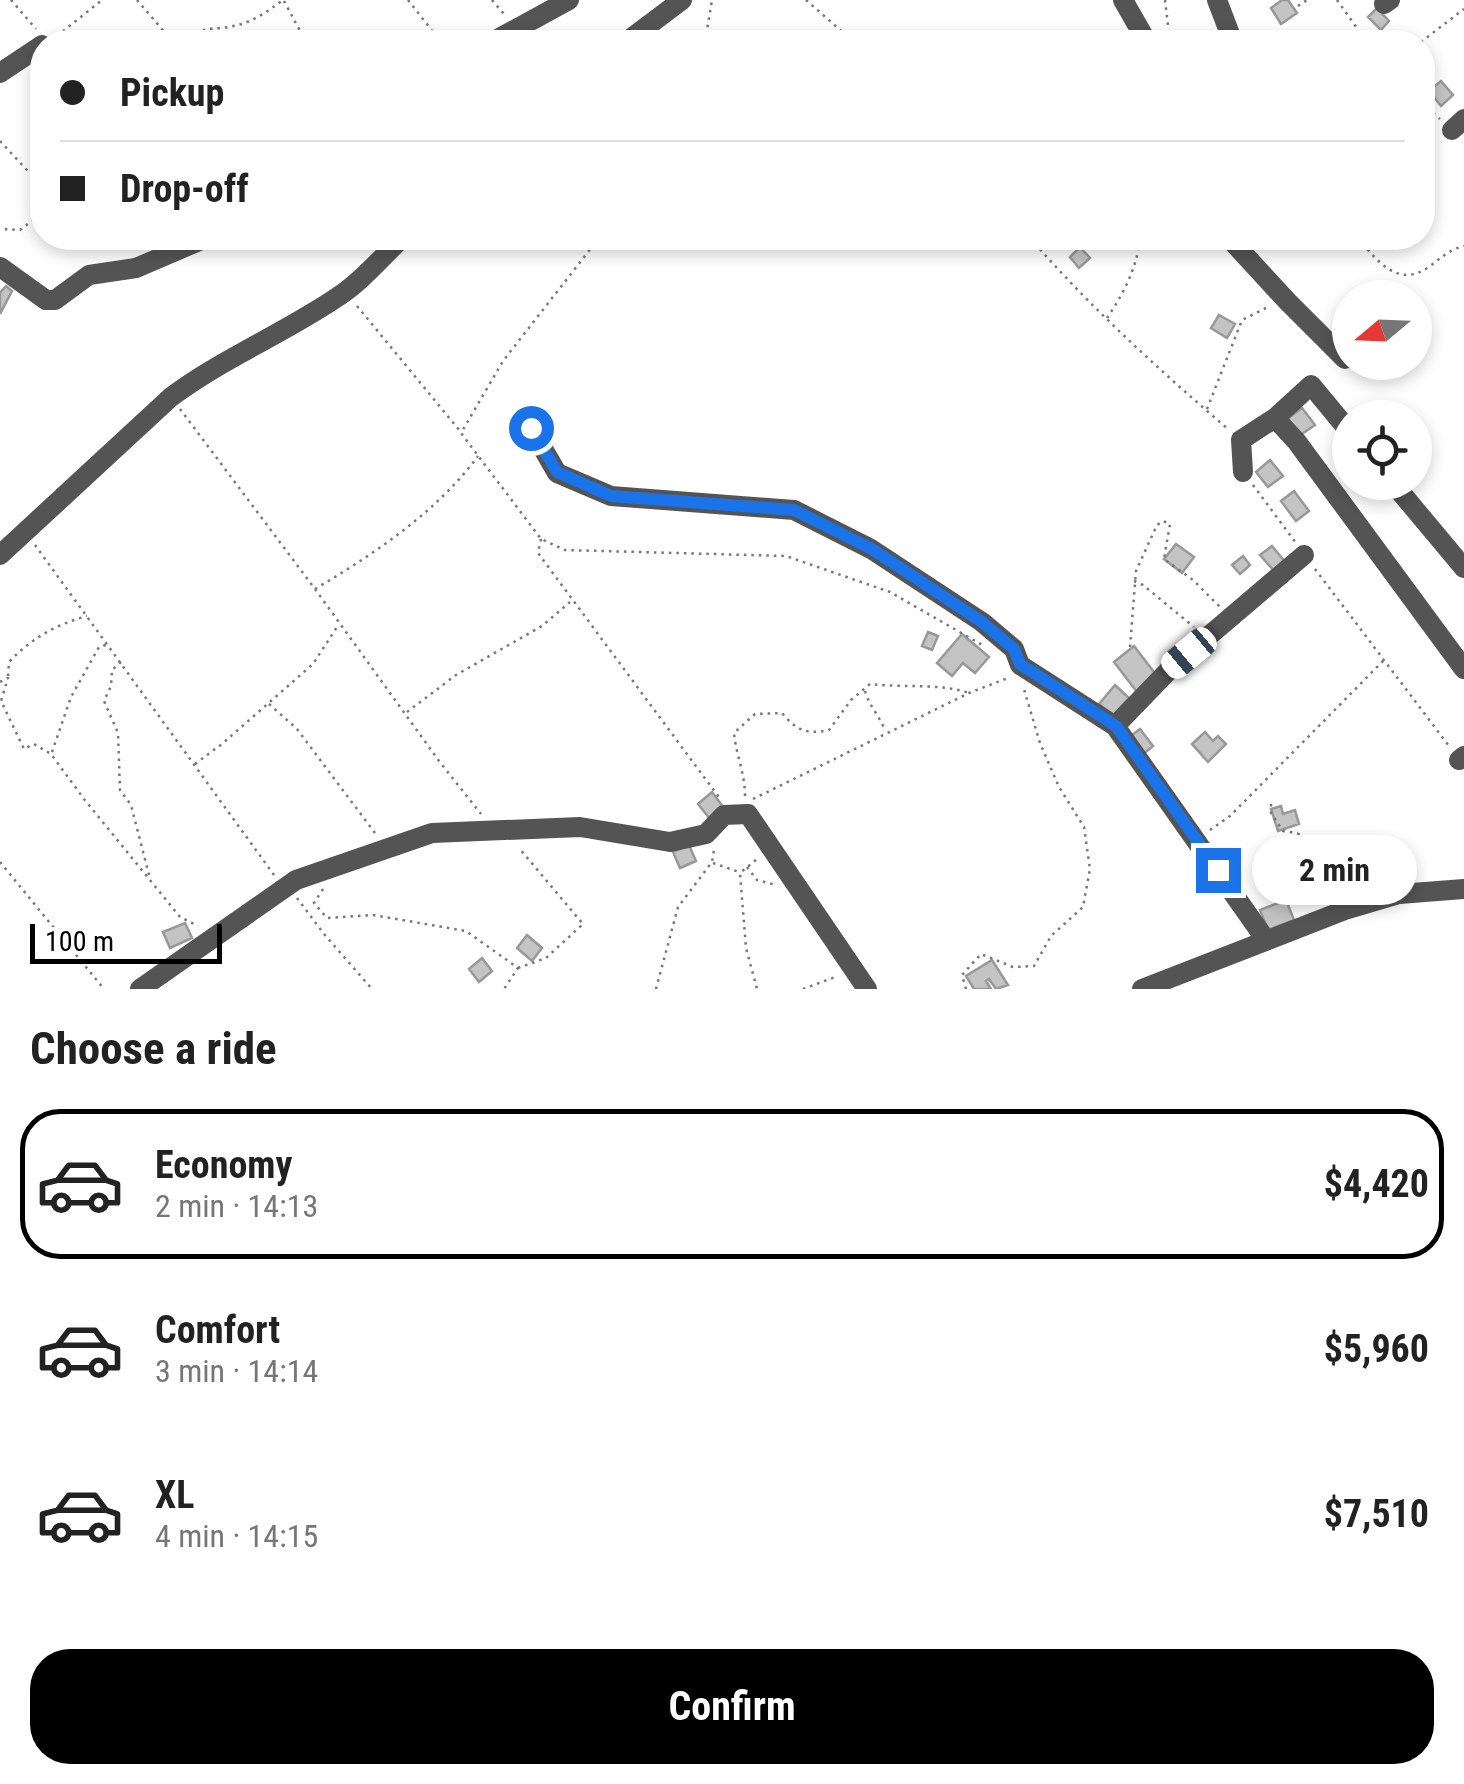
<!DOCTYPE html>
<meta charset="utf-8">
<style>
body{margin:0;font-family:"Roboto Condensed",sans-serif;background:#f6f6f6;color:#222;height:100vh;display:flex;flex-direction:column;font-size:38px;white-space:nowrap}
*{box-sizing:border-box;margin:0}
p{font-size:32px;color:#767676}
.icon{flex:none;width:55px;height:55px;fill:none;stroke:currentColor;stroke-width:2;stroke-linecap:round;stroke-linejoin:round}
.map{position:relative;height:989px;overflow:hidden}
.drawer{display:flex;flex-direction:column;background:#fff;flex:1}
.drawer>*{flex:none}
.hud{position:absolute;left:30px;top:30px;width:1405px;height:220px;border-radius:40px;box-shadow:0 5px 15px #0003;display:grid;align-content:center;height:220px;padding:0 30px;background:#fff}
.needle{width:65px;rotate:251deg}
.controls{position:absolute;left:1332px;top:280px;display:grid;gap:20px}
.controls a{display:grid;place-items:center;width:100px;height:100px;border-radius:50%;background:#fff;box-shadow:0 5px 15px #0003;font-size:50px}
.scale{position:absolute;left:30px;bottom:25px;width:192px;box-sizing:border-box;padding-left:10px;border:5px solid #000;border-top:0;font-size:28px;line-height:35px;white-space:nowrap;color:#000;-webkit-text-stroke:8px #fff;paint-order:stroke}
.end{position:absolute;width:45px;height:45px;margin:-22px;border:12px solid #1a73e8;background:#fff;box-shadow:0 0 0 5px #fff}
.from{border-radius:50%}
.bubble{position:absolute;height:70px;border-radius:35px;background:#fff;box-shadow:0 5px 15px #0003;font-size:32px;font-weight:700;line-height:70px;text-align:center}
.car{position:absolute;width:30px;height:60px;margin:-30px -15px;border-radius:12px;box-shadow:0 0 8px 2px #0007;background:linear-gradient(#fff 24%,#345 0 40%,#fff 0 76%,#345 0 86%,#fff 0)}
.hud b{display:flex;align-items:center;gap:35px;height:95px;font-size:38px}
.hud b+b{border-top:2px solid #e0e0e0}
.hud i{width:25px;height:25px;background:#222}
ul{padding:0;list-style:none}
li{display:flex;align-items:center;gap:30px;height:150px;margin:0 20px 15px;padding:0 10px;border:5px solid transparent;border-radius:40px}
li div{flex:1}
li b{display:block;font-size:38px}
li em{font-style:normal;font-weight:700}
li.current{border-color:#000}
li>.icon{width:90px;height:90px;stroke-width:1.5}
h2{padding:0 30px;font-size:45px;line-height:120px}
.cta{display:flex;gap:20px;margin-top:auto;padding:20px 30px}
.cta a{flex:1;height:115px;border-radius:40px;background:#000;color:#fff;font-size:40px;font-weight:700;line-height:115px;text-align:center}
.map>svg:first-child{display:block}
.building{fill:#c4c4c4;stroke:#989898;stroke-width:2.5}
.lines{fill:none;stroke-linecap:round;stroke-linejoin:round}
.path{stroke:#767676;stroke-width:2.5;stroke-dasharray:2.5 5;stroke-linecap:butt}
.minor{stroke:#545454;stroke-width:20}
.route{stroke:#1a73e8;stroke-width:12}
</style>
<div class="map">
<svg width="1464" height="989" viewBox="0 0 1464 989">
<rect width="100%" height="100%" fill="#fff"/>
<path class="building" d="M 1282,0 L 1288,0 L 1297,13 L 1281,24 L 1271,8 Z
M 1377,8 L 1389,21 L 1381,30 L 1368,17 Z
M 1441,81 L 1453,95 L 1441,106 L 1429,91 Z
M 1080,247 L 1090,258 L 1079,268 L 1070,257 Z
M 6,286 L 12,291 L 0,314 L 0,293 Z
M 1219,315 L 1235,324 L 1227,338 L 1211,328 Z
M 1302,408 L 1315,425 L 1299,436 L 1287,419 Z
M 1270,460 L 1283,476 L 1268,487 L 1256,472 Z
M 1294,491 L 1309,511 L 1296,521 L 1281,501 Z
M 1176,544 L 1194,557 L 1182,573 L 1164,559 Z
M 1272,546 L 1286,563 L 1275,572 L 1260,555 Z
M 1243,556 L 1250,565 L 1240,574 L 1232,565 Z
M 928,632 L 938,636 L 932,650 L 922,646 Z
M 962,634 L 989,657 L 975,673 L 963,663 L 952,676 L 937,663 Z
M 1134,646 L 1157,676 L 1137,692 L 1114,662 Z
M 1115,685 L 1129,698 L 1113,716 L 1099,704 Z
M 1140,729 L 1153,746 L 1142,755 L 1128,738 Z
M 1205,732 L 1213,741 L 1218,736 L 1226,744 L 1208,762 L 1192,744 Z
M 712,792 L 724,808 L 710,819 L 698,804 Z
M 1281,806 L 1283,814 L 1295,810 L 1299,824 L 1278,831 L 1271,809 Z
M 689,845 L 696,861 L 680,868 L 673,852 Z
M 1373,869 L 1387,881 L 1378,893 L 1363,881 Z
M 1286,900 L 1294,920 L 1268,930 L 1260,910 Z
M 185,923 L 192,938 L 170,948 L 163,932 Z
M 527,935 L 542,948 L 532,961 L 517,948 Z
M 482,958 L 492,971 L 479,982 L 469,969 Z
M 992,960 L 1008,985 L 996,989 L 989,979 L 986,981 L 991,989 L 974,989 L 966,976 Z"/>
<g class="lines">
<path class="path" d="M 11,0 L 36,29
M 137,0 L 173,42
M 408,0 L 441,42
M 492,0 L 504,14
M 806,0 L 854,42
M 1165,0 L 1170,42
M 1337,0 L 1367,42
M 284,1 L 306,42
M 1298,6 L 1307,0
M 57,36 L 102,0
M 193,42 L 205,29 C 241,28 255,21 283,0
M 705,42 L 712,0
M 1421,42 L 1464,9
M 1422,103 L 1440,119
M 0,141 L 39,183 L 41,214 L 20,230 L 0,229
M 599,238 L 503,361 L 461,433 L 541,539 L 565,550 L 786,556 L 890,592 L 984,646
M 1030,238 C 1091,308 1158,369 1228,429
M 1358,238 C 1376,260 1399,290 1430,266 C 1441,258 1450,249 1464,246
M 1085,243 L 1094,238
M 357,306 L 460,431
M 1107,318 C 1122,296 1136,270 1139,244 L 1133,238
M 180,409 L 315,589 C 374,554 437,512 478,456
M 1207,409 L 1242,320 L 1270,306
M 1253,485 L 1296,543
M 541,539 L 538,553 L 721,800
M 35,545 L 274,875
M 1315,569 L 1449,746
M 1134,581 L 1143,585 L 1194,627
M 315,589 L 439,761 L 481,814
M 1130,647 L 1136,571 L 1157,525 L 1163,521 L 1170,524 L 1164,559 L 1193,580 L 1220,607
M 121,662 L 112,670 L 111,686 L 104,701 L 118,733 L 120,790 L 131,805 L 149,875
M 8,676 L 9,662 C 32,638 55,625 87,616
M 0,682 L 8,678 L 1,701 L 24,749 L 34,744 L 51,754 L 84,799 L 180,917 L 198,926
M 865,691 C 869,706 880,716 885,731
M 269,704 L 297,729 L 375,833
M 407,712 L 456,675 L 542,626 L 570,602
M 52,752 L 71,697 L 99,647 L 109,644
M 195,764 L 222,744 L 313,664 L 339,624
M 745,796 C 745,773 736,755 734,733 L 755,714 L 782,713 C 796,730 807,735 829,730 L 851,700 L 870,684 C 903,688 940,683 969,693
M 753,799 L 969,693 L 1008,678
M 1271,804 L 1271,813 L 1283,831 L 1298,833
M 1210,830 L 1230,816 L 1383,661
M 756,860 L 740,873 L 746,948 L 757,989
M 0,862 L 104,989
M 713,863 L 739,872
M 747,867 L 757,880 L 776,885
M 1281,885 L 1299,833 L 1315,866 L 1337,895
M 323,889 L 314,903 L 327,918 L 373,915 L 466,931 L 518,968 L 504,989
M 297,898 L 324,934 L 372,989
M 518,968 L 546,958 L 583,924 L 519,848
M 656,989 L 678,907 L 712,862 L 714,850
M 803,989 L 838,976
M 966,989 L 962,975 L 981,954 L 1013,967 L 1034,966 L 1051,936 L 1083,907 L 1090,869 L 1084,827 L 1059,787 L 1040,743 L 1023,686"/>
<path class="minor" d="M 1123,0 L 1147,42
M 1217,0 L 1233,42
M 1384,4 L 1390,0
M 492,42 L 569,0
M 626,42 L 682,0
M 0,73 L 42,45
M 1452,130 L 1464,119
M 1229,238 L 1288,302 L 1345,359
M 0,267 L 46,300 L 55,300 L 89,275 L 136,268 L 206,238
M 1275,418 L 1297,442 L 1464,669
M 531,428 L 557,473 L 611,496 L 794,510 L 871,549 L 982,622 L 1014,649 L 1020,665 L 1115,726 L 1266,940
M 1243,472 L 1241,440 L 1275,418 L 1311,385 L 1350,432
M 1392,482 L 1464,568
M 0,555 L 171,397 C 223,358 285,333 339,296 C 362,281 382,257 402,238
M 1115,726 L 1171,668 L 1304,555
M 1459,760 L 1464,756
M 140,989 L 296,880 L 432,833 L 580,827 L 670,842 L 706,834 L 724,815 L 748,814 L 867,989
M 1142,989 L 1345,910 L 1399,894 L 1464,889"/>
</g>
<g class="lines">
<path class="route" d="M 531,428 L 557,472 L 611,496 L 794,510 L 872,549 L 982,622 L 1014,649 L 1020,664 L 1116,726 L 1218,870"/>
</g>
</svg>
<div class="controls">
<a><svg class="needle" viewBox="-14 -14 28 28"><path d="M0-13l5 13h-10z" fill="#e53935"/><path d="M0 13l5-13h-10z" fill="#767676"/></svg></a>
<a><svg class="icon" aria-label="locate" viewBox="0 0 24 24"><circle cx="12" cy="12" r="6"/><path d="M12 2v4M12 18v4M2 12h4M18 12h4"/></svg></a>
</div>
<div class="scale">100 m</div>
<i class="end from" style="left:531px;top:428px"></i>
<i class="end" style="left:1218px;top:870px"></i>
<div class="bubble" style="left:1252px;top:835px;width:165px">2 min</div>
<i class="car" style="left:1189px;top:653px;rotate:230deg"></i>
<div class="hud">
<b><i class="from"></i>Pickup</b>
<b><i></i>Drop-off</b>
</div>
</div>
<section class="drawer">
<h2>Choose a ride</h2>
<ul>
<li class="current"><svg class="icon" aria-label="car" viewBox="0 0 24 24"><path d="M5 17H2v-5l4-1 3-4h7l3 4 3 1v5h-3M9 17h6M6 11h13"/><circle cx="7" cy="17" r="2"/><circle cx="17" cy="17" r="2"/></svg><div><b>Economy</b><p>2 min · 14:13</p></div><em>$4,420</em></li>
<li><svg class="icon" aria-label="car" viewBox="0 0 24 24"><path d="M5 17H2v-5l4-1 3-4h7l3 4 3 1v5h-3M9 17h6M6 11h13"/><circle cx="7" cy="17" r="2"/><circle cx="17" cy="17" r="2"/></svg><div><b>Comfort</b><p>3 min · 14:14</p></div><em>$5,960</em></li>
<li><svg class="icon" aria-label="car" viewBox="0 0 24 24"><path d="M5 17H2v-5l4-1 3-4h7l3 4 3 1v5h-3M9 17h6M6 11h13"/><circle cx="7" cy="17" r="2"/><circle cx="17" cy="17" r="2"/></svg><div><b>XL</b><p>4 min · 14:15</p></div><em>$7,510</em></li>
</ul>
<div class="cta"><a>Confirm</a></div>
</section>
